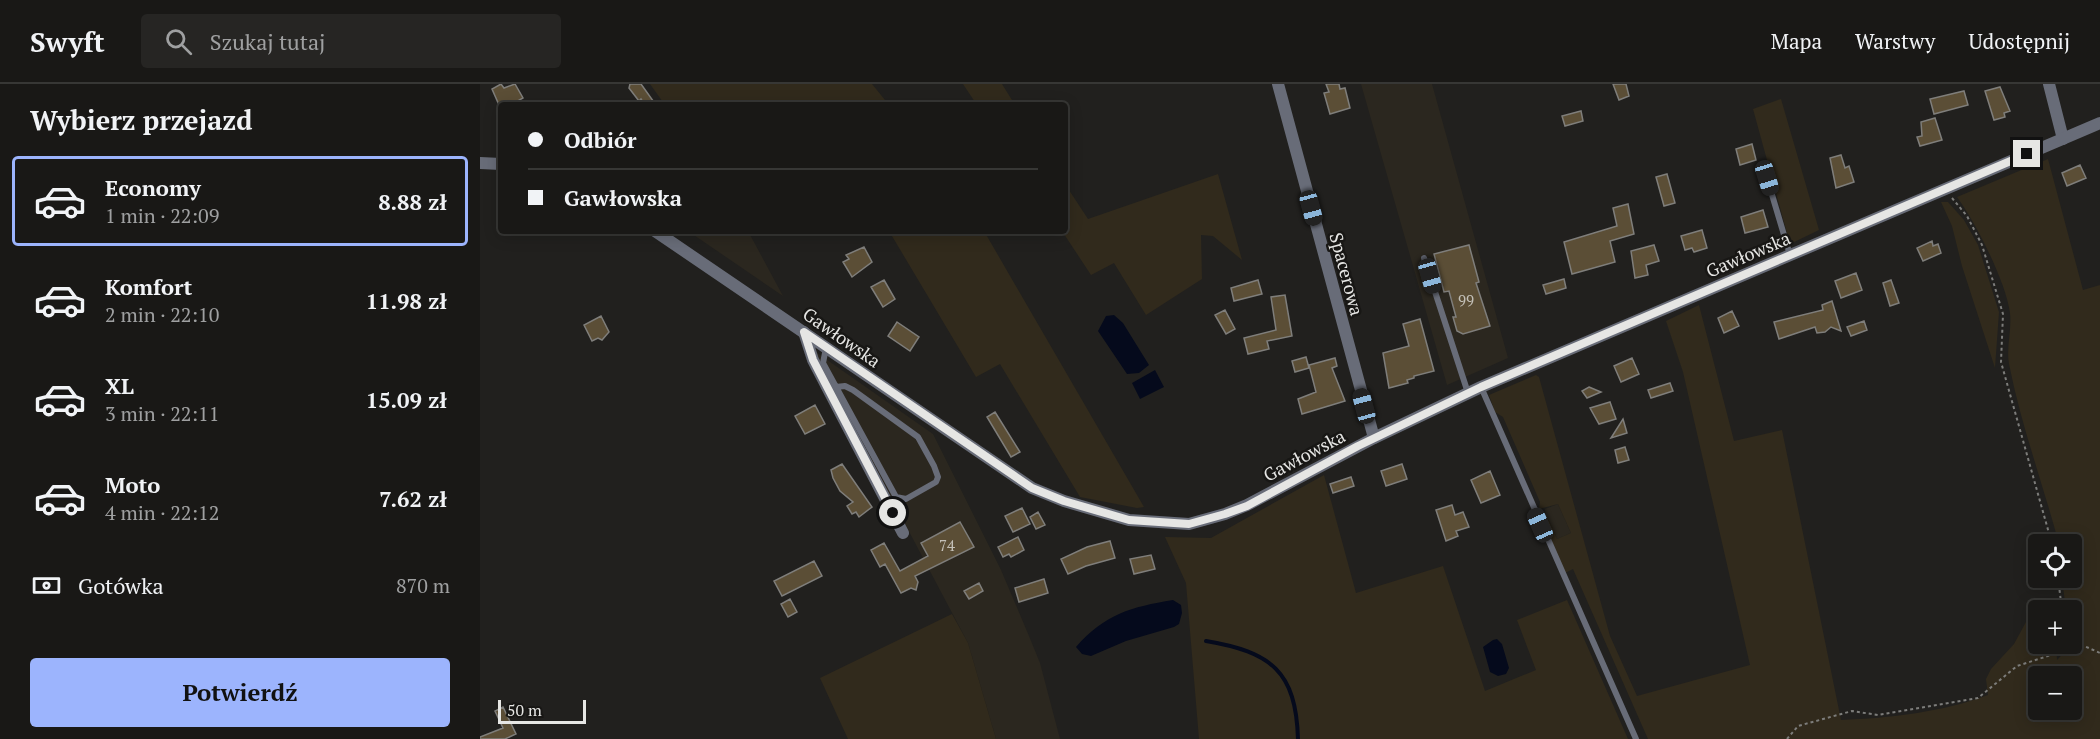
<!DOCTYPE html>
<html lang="pl">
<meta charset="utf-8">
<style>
body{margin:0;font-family:"PT Serif",serif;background:#262523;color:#f1f3f6;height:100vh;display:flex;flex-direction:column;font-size:22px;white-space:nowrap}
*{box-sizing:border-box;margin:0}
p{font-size:20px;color:#9fa0a1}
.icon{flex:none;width:33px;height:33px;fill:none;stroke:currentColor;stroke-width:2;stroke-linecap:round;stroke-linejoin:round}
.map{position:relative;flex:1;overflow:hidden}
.details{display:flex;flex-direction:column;background:#191816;width:480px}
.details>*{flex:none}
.hud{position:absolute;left:18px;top:18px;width:570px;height:132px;border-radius:6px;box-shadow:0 3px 15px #0003,0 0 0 2px #373735;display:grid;align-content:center;height:132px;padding:0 30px;background:#191816}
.controls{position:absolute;left:1548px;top:450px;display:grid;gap:12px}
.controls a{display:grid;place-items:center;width:54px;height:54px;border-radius:6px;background:#191816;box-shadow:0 3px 15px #0003,0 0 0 2px #373735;font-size:30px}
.scale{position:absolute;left:18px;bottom:15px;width:88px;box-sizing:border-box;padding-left:6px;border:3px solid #e6e6e4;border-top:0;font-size:16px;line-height:21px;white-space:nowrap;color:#e6e6e4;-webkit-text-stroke:4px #181715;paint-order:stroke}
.end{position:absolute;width:27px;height:27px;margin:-14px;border:8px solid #e6e6e4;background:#111;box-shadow:0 0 0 3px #111}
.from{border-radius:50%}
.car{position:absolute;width:18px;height:36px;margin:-18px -9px;border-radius:8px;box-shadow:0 0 4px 2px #0007;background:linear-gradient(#222 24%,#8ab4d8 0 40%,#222 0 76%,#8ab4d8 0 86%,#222 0)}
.hud b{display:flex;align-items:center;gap:21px;height:57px;font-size:22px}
.hud b+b{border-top:2px solid #373735}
.hud i{width:15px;height:15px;background:#f1f3f6}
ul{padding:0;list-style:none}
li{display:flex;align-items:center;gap:18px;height:90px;margin:0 12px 9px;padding:0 18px;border:3px solid transparent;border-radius:6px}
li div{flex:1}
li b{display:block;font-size:22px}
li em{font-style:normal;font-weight:600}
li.active{border-color:#9cb4fd}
li>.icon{width:54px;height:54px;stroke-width:1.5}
h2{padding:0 30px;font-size:27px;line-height:72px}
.pay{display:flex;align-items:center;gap:15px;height:66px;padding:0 30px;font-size:22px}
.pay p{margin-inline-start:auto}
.button{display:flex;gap:12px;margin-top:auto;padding:12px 30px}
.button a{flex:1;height:69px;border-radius:6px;background:#9cb4fd;color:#111;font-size:24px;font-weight:600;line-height:69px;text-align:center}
header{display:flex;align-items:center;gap:36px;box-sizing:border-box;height:84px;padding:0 30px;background:#191816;border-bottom:2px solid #373735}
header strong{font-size:28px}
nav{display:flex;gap:33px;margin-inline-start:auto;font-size:21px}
.search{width:420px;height:54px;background:#262523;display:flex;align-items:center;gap:15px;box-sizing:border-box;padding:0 21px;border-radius:6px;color:#9fa0a1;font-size:22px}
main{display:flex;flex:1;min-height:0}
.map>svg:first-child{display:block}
.built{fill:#2b271f}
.green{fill:#312a1c;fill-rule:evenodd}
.water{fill:#050a1c}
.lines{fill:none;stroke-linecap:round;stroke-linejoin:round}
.stream{stroke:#050a1c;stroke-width:4}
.building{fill:#5b4e36;stroke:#7f7e7b;stroke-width:1.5}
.path{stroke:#7d7d7b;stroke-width:2;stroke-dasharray:3 3;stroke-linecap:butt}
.service{stroke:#686c78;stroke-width:6}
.minor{stroke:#686c78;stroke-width:12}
.tertiary{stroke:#686c78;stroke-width:12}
.route{stroke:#e6e6e4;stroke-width:8}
.labels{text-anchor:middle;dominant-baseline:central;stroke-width:5;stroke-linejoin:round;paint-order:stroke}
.number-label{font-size:15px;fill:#c3c0b8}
.street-label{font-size:18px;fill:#e6e6e4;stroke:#181715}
</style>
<header>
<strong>Swyft</strong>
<div class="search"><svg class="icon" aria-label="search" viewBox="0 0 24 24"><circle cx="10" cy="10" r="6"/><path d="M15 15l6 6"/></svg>Szukaj tutaj</div>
<nav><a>Mapa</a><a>Warstwy</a><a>Udostępnij</a></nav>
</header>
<main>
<section class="details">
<h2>Wybierz przejazd</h2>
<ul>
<li class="active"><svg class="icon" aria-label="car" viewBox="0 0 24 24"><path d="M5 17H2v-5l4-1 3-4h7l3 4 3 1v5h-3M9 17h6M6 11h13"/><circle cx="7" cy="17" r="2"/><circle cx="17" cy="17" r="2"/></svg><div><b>Economy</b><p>1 min · 22:09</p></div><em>8.88 zł</em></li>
<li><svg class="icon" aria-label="car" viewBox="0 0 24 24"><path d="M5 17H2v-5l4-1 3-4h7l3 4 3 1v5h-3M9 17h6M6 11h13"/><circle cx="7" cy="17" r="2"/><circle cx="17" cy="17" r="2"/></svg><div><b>Komfort</b><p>2 min · 22:10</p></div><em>11.98 zł</em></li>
<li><svg class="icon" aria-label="car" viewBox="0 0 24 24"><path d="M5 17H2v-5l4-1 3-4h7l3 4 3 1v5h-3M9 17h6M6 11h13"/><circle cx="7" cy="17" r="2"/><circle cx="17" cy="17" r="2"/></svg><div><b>XL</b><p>3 min · 22:11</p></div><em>15.09 zł</em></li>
<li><svg class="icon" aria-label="car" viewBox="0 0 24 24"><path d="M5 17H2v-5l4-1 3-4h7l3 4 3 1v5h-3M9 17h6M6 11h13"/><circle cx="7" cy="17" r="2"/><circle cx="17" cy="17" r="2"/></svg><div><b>Moto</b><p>4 min · 22:12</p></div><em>7.62 zł</em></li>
</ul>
<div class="pay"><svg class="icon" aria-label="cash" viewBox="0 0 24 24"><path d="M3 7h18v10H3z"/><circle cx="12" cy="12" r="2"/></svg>Gotówka<p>870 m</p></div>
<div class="button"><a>Potwierdź</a></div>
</section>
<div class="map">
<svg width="1620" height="655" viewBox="0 0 1620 655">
<rect width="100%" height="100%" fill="#21201e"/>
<path class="built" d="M 881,0 L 952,0 L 1028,274 L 967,301 Z
M 208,147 L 268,147 L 303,212 Z
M 333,266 L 453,350 L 521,486 L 549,552 L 560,579 L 580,655 L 516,655 L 488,559 Z
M 1078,420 L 1091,449 L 1077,455 L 1069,437 L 1066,436 L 1065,425 Z"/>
<path class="green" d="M 170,0 L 392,0 L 409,21 L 185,21 Z
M 483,0 L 522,0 L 535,21 L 497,21 Z
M 1301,15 L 1339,146 L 1310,160 L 1273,25 Z
M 1568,75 L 1603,206 L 1620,201 L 1620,655 L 1168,655 L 1093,485 L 1085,489 L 1063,439 L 1069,437 L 1077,455 L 1091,449 L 1078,420 L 1059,425 L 1060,418 L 1023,333 L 1015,328 L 1009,311 L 1056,291 L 1059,293 L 1130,552 L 1157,612 L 1270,581 L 1203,288 L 1186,237 L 1219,221 L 1254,357 L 1302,346 L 1361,636 C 1410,634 1463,628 1508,611 L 1506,595 L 1511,585 L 1534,560 L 1546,538 L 1558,537 L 1558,560 L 1576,560 L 1577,576 L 1592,560 L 1592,526 L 1586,526 L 1582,494 L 1592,494 L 1592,460 L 1579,460 C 1563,400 1541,341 1529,280 C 1526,263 1532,246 1530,229 C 1526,198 1496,139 1477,113 ZM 1558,592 L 1592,592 L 1592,626 L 1558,626 Z
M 738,90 L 762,176 L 733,152 L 721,151 L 722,195 L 666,231 L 634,179 L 611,191 L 582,147 L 585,147 L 585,100 L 608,135 Z
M 1461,118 L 1468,118 L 1484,136 L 1498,161 L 1519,228 L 1515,284 L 1482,182 L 1472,142 Z
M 409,147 L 504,147 L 664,423 L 657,424 L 600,413 L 520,280 L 496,293 Z
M 844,391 L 876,509 L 963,482 L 1005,607 L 1056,586 L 1037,536 L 1087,516 L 1148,655 L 719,655 L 706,499 L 685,453 L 731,454 Z
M 472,530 L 488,559 L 516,655 L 368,655 L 340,594 Z"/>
<path class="water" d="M 634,231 L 643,239 L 669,281 L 659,289 L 647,290 L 618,247 L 626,232 Z
M 675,286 L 684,303 L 660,315 L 652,299 Z
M 693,516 L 701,521 L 702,529 L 699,540 L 694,543 L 646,557 L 611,572 L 602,570 L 596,563 C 625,530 651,523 693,516 Z
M 1013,556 L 1017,555 L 1022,560 L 1029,584 L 1026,590 L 1018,592 L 1010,588 L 1003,563 Z"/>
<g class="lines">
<path class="stream" d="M 726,557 C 791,568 816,587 818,655"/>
</g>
<path class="building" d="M 21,0 L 24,4 L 35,0 L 43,14 L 31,21 L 19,21 L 12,5 Z
M 150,0 L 161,0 L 176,21 L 165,21 L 161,15 L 159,17 L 149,4 Z
M 846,0 L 859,0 L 860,5 L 865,4 L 870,24 L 850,30 L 844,9 L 849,8 Z
M 1133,0 L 1146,0 L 1149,12 L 1139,16 Z
M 1520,3 L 1530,27 L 1524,29 L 1525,33 L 1514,36 L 1505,7 Z
M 1484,7 L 1488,21 L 1454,30 L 1450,15 Z
M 1101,27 L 1103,37 L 1085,42 L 1082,32 Z
M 1455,34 L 1462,56 L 1440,62 L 1437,53 L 1442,52 L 1441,38 Z
M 1272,60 L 1276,76 L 1260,81 L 1256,65 Z
M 1361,71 L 1365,84 L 1369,82 L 1374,98 L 1356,104 L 1350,74 Z
M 1600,81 L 1606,94 L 1587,102 L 1582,89 Z
M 1187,90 L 1195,119 L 1184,122 L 1176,93 Z
M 1148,120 L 1154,150 L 1130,157 L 1135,178 L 1092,190 L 1084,158 L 1137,142 L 1133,124 Z
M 1283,126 L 1288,143 L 1265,149 L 1261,133 Z
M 1222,146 L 1227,164 L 1214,168 L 1212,164 L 1205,166 L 1201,152 Z
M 1452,157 L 1453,162 L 1458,160 L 1461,169 L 1443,177 L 1437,164 Z
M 989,161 L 999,198 L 996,199 L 1010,242 L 983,250 L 977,247 L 973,233 L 976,233 L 969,207 L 964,208 L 954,170 Z
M 1174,161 L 1179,177 L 1166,181 L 1168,191 L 1155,194 L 1151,167 Z
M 384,163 L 392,178 L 372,193 L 363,178 L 369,175 L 366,171 Z
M 1376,189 L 1382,206 L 1361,214 L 1355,197 Z
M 1084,195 L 1086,204 L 1066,210 L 1063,201 Z
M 404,196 L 415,215 L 403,223 L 391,203 Z
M 778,196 L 782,210 L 754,217 L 751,204 Z
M 1411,196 L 1419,219 L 1410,222 L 1403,199 Z
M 805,211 L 812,252 L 787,257 L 789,265 L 768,270 L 764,254 L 796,246 L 791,213 Z
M 1352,217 L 1361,247 L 1351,243 L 1345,248 L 1337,249 L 1335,243 L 1299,255 L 1294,238 L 1343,226 L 1342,221 Z
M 745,226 L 755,245 L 746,250 L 735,231 Z
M 1252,227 L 1259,242 L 1244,249 L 1238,234 Z
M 121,232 L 129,248 L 122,256 L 118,254 L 112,257 L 104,241 Z
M 940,235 L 954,287 L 934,292 L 934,294 L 927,296 L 928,299 L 909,304 L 903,269 L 929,262 L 923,240 Z
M 1384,237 L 1387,246 L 1371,252 L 1367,243 Z
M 417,238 L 439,253 L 430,267 L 408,252 Z
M 826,273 L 829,284 L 815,288 L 812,277 Z
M 855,274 L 857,282 L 852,284 L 865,317 L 822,330 L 818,315 L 836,308 L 829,281 Z
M 1152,274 L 1159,290 L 1141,298 L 1134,282 Z
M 1190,299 L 1193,307 L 1171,314 L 1168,306 Z
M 1109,303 L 1121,308 L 1107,314 L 1102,307 Z
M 1130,318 L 1136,335 L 1119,340 L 1110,324 Z
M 335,321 L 345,340 L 325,350 L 315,332 Z
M 515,328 L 540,368 L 531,373 L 507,333 Z
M 1143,335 L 1147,349 L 1131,354 Z
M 1145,363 L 1149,376 L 1138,379 L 1135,366 Z
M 362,380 L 392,423 L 379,433 L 376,428 L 372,430 L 367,422 L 373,418 L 360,407 L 353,394 L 351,386 Z
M 922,380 L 927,395 L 906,402 L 901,387 Z
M 1010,387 L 1020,411 L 1001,419 L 991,396 Z
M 871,393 L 874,402 L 853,409 L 850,400 Z
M 972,421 L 975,431 L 983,428 L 989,443 L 976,447 L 978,452 L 966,457 L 956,426 Z
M 542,424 L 550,440 L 533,448 L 525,432 Z
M 558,428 L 565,441 L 556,445 L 550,433 Z
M 480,438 L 494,463 L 435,492 L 438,498 L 436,506 L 431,504 L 421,509 L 405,480 L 400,483 L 391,466 L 404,459 L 420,487 L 448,472 L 441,459 Z
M 538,453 L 544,466 L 531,473 L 529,470 L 523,473 L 518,463 Z
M 630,457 L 635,474 L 606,482 L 588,490 L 581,475 L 607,463 Z
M 671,471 L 675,485 L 654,490 L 650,475 Z
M 334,477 L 342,492 L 302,512 L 294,497 Z
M 564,495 L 568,509 L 539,518 L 535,504 Z
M 499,499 L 503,507 L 489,515 L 484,507 Z
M 310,515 L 317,528 L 308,533 L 301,520 Z
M 23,623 L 36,650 L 25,655 L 0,655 L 0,653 L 23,644 L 15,627 Z"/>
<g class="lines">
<path class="path" d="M 1472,114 L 1487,132 L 1502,161 L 1523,230 L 1521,278 L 1572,460
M 1578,494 L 1582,526
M 1581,568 L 1581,560
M 1307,655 L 1318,642 L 1372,627 L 1398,631 L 1498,614 L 1537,582 L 1602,561 L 1620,569"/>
<path class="service" d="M 1287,94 L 1310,171
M 944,174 L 988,309
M 346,264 L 343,279 L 416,413 L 426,415 L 456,398 L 458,393 L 454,382 L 438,353 L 373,306 L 365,302 L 356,303
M 1001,303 L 1156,655"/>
<path class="minor" d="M 798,0 L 894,354
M 1569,0 L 1583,55
M 324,248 L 333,276 L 423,449"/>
<path class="tertiary" d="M 0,79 L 21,80
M 175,147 L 552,404 L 584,417 L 649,436 L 709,440 L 745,430 L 767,421 L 894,354 L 1001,303 L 1620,39"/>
</g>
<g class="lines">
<path class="route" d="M 413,429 L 333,276 L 324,248 L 552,404 L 584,417 L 649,436 L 709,440 L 745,430 L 767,422 L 878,362 L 1001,303 L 1547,70"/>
</g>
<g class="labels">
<g class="number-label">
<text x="986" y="216">99</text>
<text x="467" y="461">74</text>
</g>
<g class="street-label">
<text transform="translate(1268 170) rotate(-23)">Gawłowska</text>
<text transform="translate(867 190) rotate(75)">Spacerowa</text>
<text transform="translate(362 253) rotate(35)">Gawłowska</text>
<text transform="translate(824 371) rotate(-28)">Gawłowska</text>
</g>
</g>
</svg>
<div class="controls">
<a><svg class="icon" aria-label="locate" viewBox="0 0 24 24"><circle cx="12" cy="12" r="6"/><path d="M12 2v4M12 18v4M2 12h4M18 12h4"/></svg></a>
<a>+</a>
<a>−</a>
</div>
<div class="scale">50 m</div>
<i class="end from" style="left:413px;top:429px"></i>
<i class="end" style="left:1547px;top:70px"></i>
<i class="car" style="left:1287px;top:94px;rotate:163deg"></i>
<i class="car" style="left:831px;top:124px;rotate:165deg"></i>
<i class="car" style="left:950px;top:192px;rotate:164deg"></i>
<i class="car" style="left:884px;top:322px;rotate:345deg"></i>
<i class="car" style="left:1060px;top:441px;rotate:336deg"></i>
<div class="hud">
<b><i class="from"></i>Odbiór</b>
<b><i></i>Gawłowska</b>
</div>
</div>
</main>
